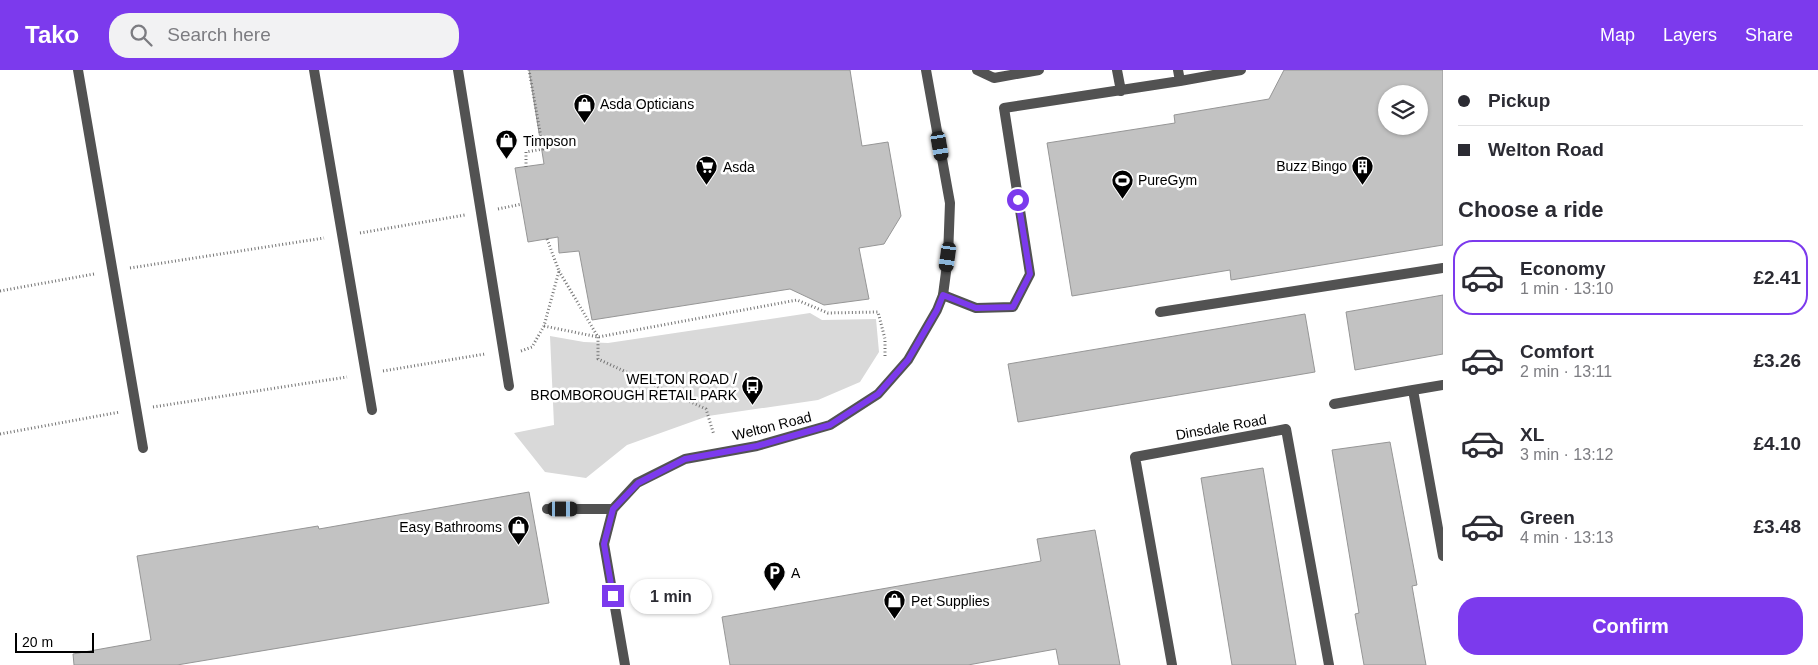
<!DOCTYPE html>
<meta charset="utf-8">
<style>
body{margin:0;font-family:Helvetica,sans-serif;background:#f2f2f3;color:#2b2b33;height:100vh;display:flex;flex-direction:column;font-size:19px;white-space:nowrap}
*{box-sizing:border-box;margin:0}
p{font-size:16px;color:#7c7c81}
.icon{flex:none;width:28px;height:28px;fill:none;stroke:currentColor;stroke-width:2;stroke-linecap:round;stroke-linejoin:round}
.map{position:relative;flex:1;overflow:hidden}
.side{display:flex;flex-direction:column;background:#fff;width:375px}
.side>*{flex:none}
.top-card{display:grid;align-content:center;height:110px;padding:0 15px;background:#fff}
.tools{position:absolute;left:1378px;top:15px;display:grid;gap:10px}
.tools a{display:grid;place-items:center;width:50px;height:50px;border-radius:50%;background:#fff;box-shadow:0 1px 4px #0004;font-size:25px}
.scale{position:absolute;left:15px;bottom:12px;width:79px;box-sizing:border-box;padding-left:5px;border:2px solid #000;border-top:0;font-size:14px;line-height:18px;white-space:nowrap;color:#000;-webkit-text-stroke:4px #fff;paint-order:stroke}
.end{position:absolute;width:22px;height:22px;margin:-11px;border:6px solid #7c3aed;background:#fff;box-shadow:0 0 0 2px #fff}
.from{border-radius:50%}
.bubble{position:absolute;height:35px;border-radius:18px;background:#fff;box-shadow:0 1px 4px #0004;font-size:16px;font-weight:600;line-height:35px;text-align:center}
.car{position:absolute;width:15px;height:30px;margin:-15px -8px;border-radius:6px;box-shadow:0 0 4px 1px #0007;background:linear-gradient(#222 24%,#8ab4d8 0 40%,#222 0 76%,#8ab4d8 0 86%,#222 0)}
.top-card b{display:flex;align-items:center;gap:18px;height:48px;font-size:19px}
.top-card b+b{border-top:1px solid #e1e1e2}
.top-card i{width:12px;height:12px;background:#2b2b33}
ul{padding:0;list-style:none}
li{display:flex;align-items:center;gap:15px;height:75px;margin:0 10px 8px;padding:0 5px;border:2px solid transparent;border-radius:20px}
li div{flex:1}
li b{display:block;font-size:19px}
li em{font-style:normal;font-weight:600}
li.on{border-color:#7c3aed}
li>.icon{width:45px;height:45px;stroke-width:1.5}
h2{padding:0 15px;font-size:22px;line-height:60px}
.cta{display:flex;gap:10px;margin-top:auto;padding:10px 15px}
.cta a{flex:1;height:58px;border-radius:20px;background:#7c3aed;color:#fff;font-size:20px;font-weight:600;line-height:58px;text-align:center}
header{display:flex;align-items:center;gap:30px;box-sizing:border-box;height:70px;padding:0 25px;background:#7c3aed;color:#fff}
header strong{font-size:24px}
nav{display:flex;gap:28px;margin-inline-start:auto;font-size:18px}
.search{width:350px;height:45px;background:#f2f2f3;display:flex;align-items:center;gap:12px;box-sizing:border-box;padding:0 18px;border-radius:20px;color:#7c7c81;font-size:19px}
main{display:flex;flex:1;min-height:0}
.map>svg:first-child{display:block}
.green{fill:#d9d9d9}
.building{fill:#c2c2c2;stroke:#969696;fill-rule:evenodd}
.lines{fill:none;stroke-linecap:round;stroke-linejoin:round}
.path{stroke:#747474;stroke-width:3;stroke-dasharray:1 2.5;stroke-linecap:butt}
.service{stroke:#525252;stroke-width:10}
.minor{stroke:#525252;stroke-width:10}
.route{stroke:#7c3aed;stroke-width:6}
.labels{text-anchor:middle;dominant-baseline:central;stroke-width:5;stroke-linejoin:round;paint-order:stroke}
.poi-label{font-size:14px;fill:#000;stroke:#fff;text-anchor:start}
.street-label{font-size:14px;fill:#000;stroke:#fff}
</style>
<header>
<strong>Tako</strong>
<div class="search"><svg class="icon" aria-label="search" viewBox="0 0 24 24"><circle cx="10" cy="10" r="6"/><path d="M15 15l6 6"/></svg>Search here</div>
<nav><a>Map</a><a>Layers</a><a>Share</a></nav>
</header>
<main>
<div class="map">
<svg width="1443" height="595" viewBox="0 0 1443 595">
<rect width="100%" height="100%" fill="#fff"/>
<path class="green" d="M 810,243 L 822,250 L 876,249 L 879,282 L 860,312 L 818,330 L 708,346 L 627,375 L 586,408 L 545,402 L 514,363 L 554,355 L 550,266 L 584,272 L 608,273 Z"/>
<path class="building" d="M 529,0 L 850,0 L 862,76 L 888,72 L 901,146 L 884,174 L 859,178 L 869,229 L 824,235 L 790,219 L 592,250 L 579,181 L 559,183 L 558,167 L 528,172 L 515,98 L 544,94 Z
M 1284,0 L 1443,0 L 1443,175 L 1231,210 L 1230,200 L 1072,226 L 1047,73 L 1175,53 L 1174,45 L 1269,29 ZM 1386,24 L 1419,24 L 1419,56 L 1386,56 Z
M 1443,225 L 1443,284 L 1355,300 L 1346,242 Z
M 1305,244 L 1315,302 L 1018,352 L 1008,294 Z
M 1390,372 L 1417,515 L 1412,516 L 1426,595 L 1364,595 L 1355,544 L 1359,543 L 1332,380 Z
M 1263,398 L 1296,595 L 1232,595 L 1201,408 Z
M 529,422 L 549,533 L 177,595 L 74,595 L 73,584 L 151,570 L 137,486 L 318,456 L 319,459 Z
M 1095,460 L 1120,595 L 1059,595 L 1056,579 L 968,595 L 730,595 L 722,547 L 1041,491 L 1037,469 Z"/>
<g class="lines">
<path class="path" d="M 526,97 L 526,82 L 543,79 L 529,0
M 498,139 L 522,134
M 360,163 L 465,145
M 130,198 L 324,168
M 559,201 L 598,267 L 598,289 L 706,339 L 714,365
M 0,221 L 94,204
M 544,256 L 598,267 L 797,230 L 828,243 L 878,242 L 885,269 L 885,288
M 521,281 L 532,277 L 544,256 L 559,201 L 547,169
M 383,301 L 485,284
M 153,337 L 347,307
M 0,364 L 120,342"/>
<path class="service" d="M 78,0 L 143,378
M 314,0 L 372,340
M 458,0 L 509,316
M 977,0 L 994,8 L 1039,0
M 1117,0 L 1121,21
M 1178,0 L 1180,11
M 943,225 L 976,238 L 1013,237 L 1030,204 L 1004,38 L 1180,11 L 1241,0
M 1160,242 L 1443,198"/>
<path class="minor" d="M 1413,320 L 1443,315
M 1334,334 L 1413,320 L 1443,486
M 547,439 L 613,439
M 625,595 L 604,474 L 613,439 L 637,413 L 685,389 L 757,376 L 830,355 L 878,324 L 908,290 L 937,240 L 943,225 L 948,187 L 950,133 L 926,0
M 1172,595 L 1135,387 L 1286,359 L 1329,595"/>
</g>
<g class="lines">
<path class="route" d="M 613,526 L 604,474 L 613,439 L 638,413 L 685,389 L 757,376 L 830,355 L 878,324 L 908,290 L 937,240 L 943,225 L 976,238 L 1013,237 L 1030,204 L 1018,130"/>
</g>
<defs>
<symbol id="shop-pin" viewBox="-11 -11 22 30"><path d="M0 17L-7.5 6A9.5 9.5 0 1 1 7.5 6Z" fill="#000" stroke="#fff"/><path d="M-5-2.5h2.3a2.7 3.5 0 0 1 5.4 0H5L5.5 6h-11ZM-1.5-2.5h3a1.5 2.3 0 0 0-3 0Z" fill="#fff"/></symbol>
<symbol id="building-pin" viewBox="-11 -11 22 30"><path d="M0 17L-7.5 6A9.5 9.5 0 1 1 7.5 6Z" fill="#000" stroke="#fff"/><path d="M-4-6H4V6H1V3H-1V6H-4ZM-2.5-4.3h1.7v1.8h-1.7ZM.8-4.3h1.7v1.8H.8ZM-2.5-1h1.7V.8h-1.7ZM.8-1h1.7V.8H.8Z" fill="#fff"/></symbol>
<symbol id="supermarket-pin" viewBox="-11 -11 22 30"><path d="M0 17L-7.5 6A9.5 9.5 0 1 1 7.5 6Z" fill="#000" stroke="#fff"/><path d="M-6-5.5h2.5l.6 2H6L4.5 2H-2.5L-4.4-4H-6ZM-1.5 3.2a1.3 1.3 0 1 0 .1 0ZM3 3.2a1.3 1.3 0 1 0 .1 0Z" fill="#fff"/></symbol>
<symbol id="stadium-pin" viewBox="-11 -11 22 30"><path d="M0 17L-7.5 6A9.5 9.5 0 1 1 7.5 6Z" fill="#000" stroke="#fff"/><path d="M0-5a6.5 5 0 1 0 0 10a6.5 5 0 1 0 0-10ZM-3.5-1.8h7v3.6h-7Z" fill="#fff"/></symbol>
<symbol id="bus-pin" viewBox="-11 -11 22 30"><path d="M0 17L-7.5 6A9.5 9.5 0 1 1 7.5 6Z" fill="#000" stroke="#fff"/><path d="M-5-6H5V4H4V6H2V4H-2V6H-4V4H-5ZM-3.5-4V0h7V-4ZM-3.5 1.2v1.5H-2V1.2ZM2 1.2v1.5H3.5V1.2Z" fill="#fff"/></symbol>
<symbol id="parking-pin" viewBox="-11 -11 22 30"><path d="M0 17L-7.5 6A9.5 9.5 0 1 1 7.5 6Z" fill="#000" stroke="#fff"/><path d="M-3.5-5.5H1a3.5 3.5 0 0 1 0 7H-1V5.5H-3.5ZM-1-3.4V-.6H.8a1.4 1.4 0 0 0 0-2.8Z" fill="#fff"/></symbol>
</defs>
<g fill-rule="evenodd">
<use href="#shop-pin" x="572" y="22" width="25" height="34"/>
<use href="#shop-pin" x="494" y="58" width="25" height="34"/>
<use href="#building-pin" x="1350" y="84" width="25" height="34"/>
<use href="#supermarket-pin" x="694" y="84" width="25" height="34"/>
<use href="#stadium-pin" x="1110" y="98" width="25" height="34"/>
<use href="#bus-pin" x="740" y="304" width="25" height="34"/>
<use href="#shop-pin" x="506" y="444" width="25" height="34"/>
<use href="#parking-pin" x="762" y="490" width="25" height="34"/>
<use href="#shop-pin" x="882" y="518" width="25" height="34"/>
</g>
<g class="labels">
<g class="poi-label">
<text x="600" y="34">Asda Opticians</text>
<text x="523" y="71">Timpson</text>
<text x="1347" y="96" text-anchor="end">Buzz Bingo</text>
<text x="723" y="97">Asda</text>
<text x="1138" y="110">PureGym</text>
<text x="737" y="309" text-anchor="end">WELTON ROAD /<tspan x="737" dy="16">BROMBOROUGH RETAIL PARK</tspan></text>
<text x="502" y="457" text-anchor="end">Easy Bathrooms</text>
<text x="791" y="503">A</text>
<text x="911" y="531">Pet Supplies</text>
</g>
<g class="street-label">
<text transform="translate(772 356) rotate(-14)">Welton Road</text>
<text transform="translate(1221 357) rotate(-10)">Dinsdale Road</text>
</g>
</g>
</svg>
<div class="tools">
<a><svg class="icon" aria-label="layers" viewBox="0 0 24 24"><path d="M12 4l9 5-9 5-9-5zM3 14l9 5 9-5"/></svg></a>
</div>
<div class="scale">20 m</div>
<i class="end from" style="left:1018px;top:130px"></i>
<i class="end" style="left:613px;top:526px"></i>
<div class="bubble" style="left:630px;top:509px;width:82px">1 min</div>
<i class="car" style="left:940px;top:76px;rotate:170deg"></i>
<i class="car" style="left:948px;top:187px;rotate:188deg"></i>
<i class="car" style="left:563px;top:439px;rotate:90deg"></i>
</div>
<section class="side">
<div class="top-card">
<b><i class="from"></i>Pickup</b>
<b><i></i>Welton Road</b>
</div>
<h2>Choose a ride</h2>
<ul>
<li class="on"><svg class="icon" aria-label="car" viewBox="0 0 24 24"><path d="M5 17H2v-5l4-1 3-4h7l3 4 3 1v5h-3M9 17h6M6 11h13"/><circle cx="7" cy="17" r="2"/><circle cx="17" cy="17" r="2"/></svg><div><b>Economy</b><p>1 min · 13:10</p></div><em>£2.41</em></li>
<li><svg class="icon" aria-label="car" viewBox="0 0 24 24"><path d="M5 17H2v-5l4-1 3-4h7l3 4 3 1v5h-3M9 17h6M6 11h13"/><circle cx="7" cy="17" r="2"/><circle cx="17" cy="17" r="2"/></svg><div><b>Comfort</b><p>2 min · 13:11</p></div><em>£3.26</em></li>
<li><svg class="icon" aria-label="car" viewBox="0 0 24 24"><path d="M5 17H2v-5l4-1 3-4h7l3 4 3 1v5h-3M9 17h6M6 11h13"/><circle cx="7" cy="17" r="2"/><circle cx="17" cy="17" r="2"/></svg><div><b>XL</b><p>3 min · 13:12</p></div><em>£4.10</em></li>
<li><svg class="icon" aria-label="car" viewBox="0 0 24 24"><path d="M5 17H2v-5l4-1 3-4h7l3 4 3 1v5h-3M9 17h6M6 11h13"/><circle cx="7" cy="17" r="2"/><circle cx="17" cy="17" r="2"/></svg><div><b>Green</b><p>4 min · 13:13</p></div><em>£3.48</em></li>
</ul>
<div class="cta"><a>Confirm</a></div>
</section>
</main>
